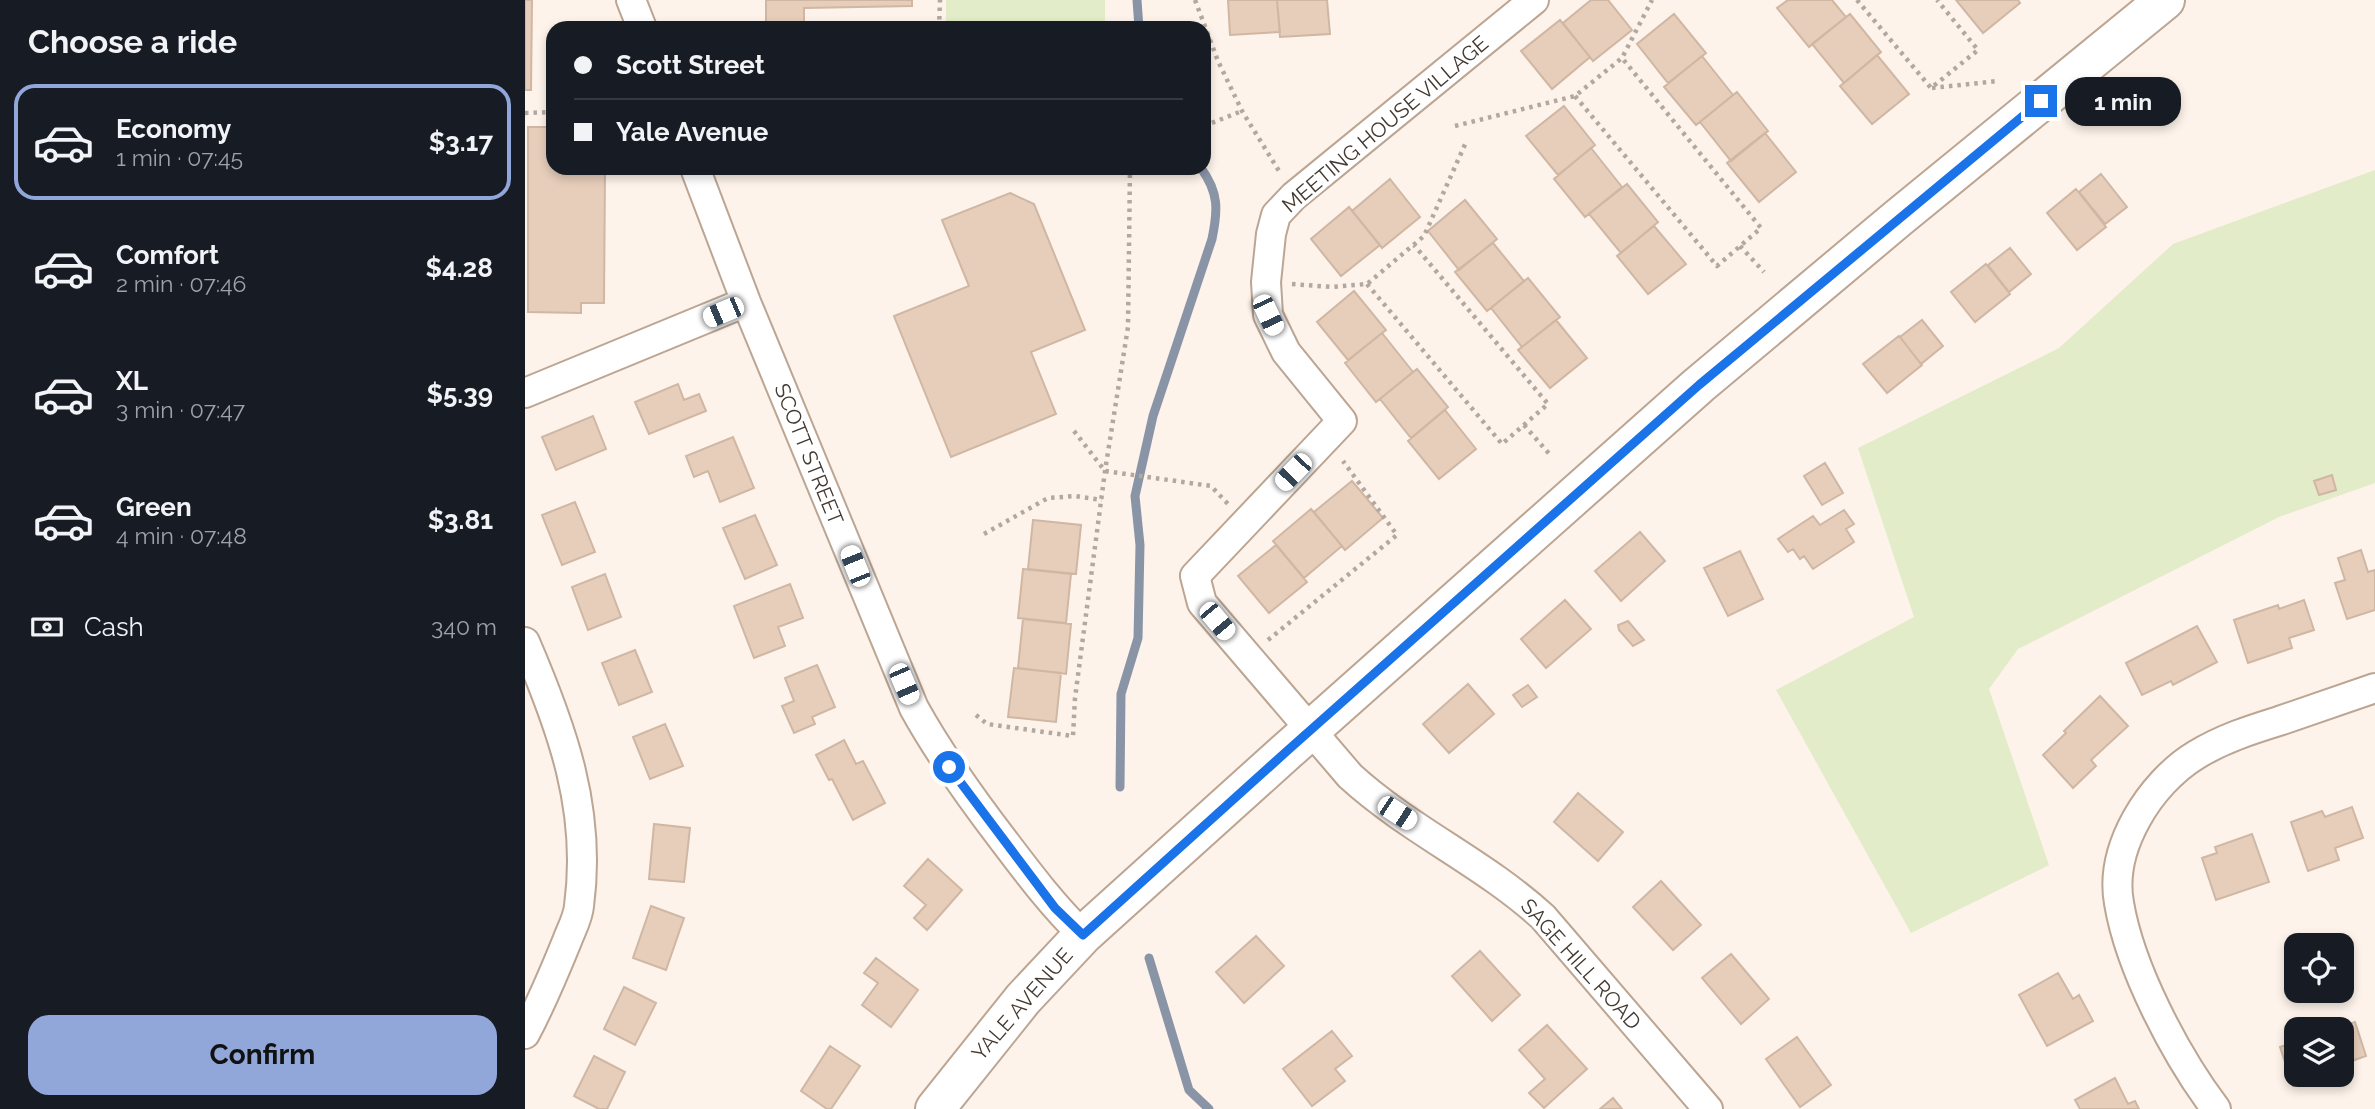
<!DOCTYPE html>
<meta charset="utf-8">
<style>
body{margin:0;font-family:Raleway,sans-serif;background:#242831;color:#f1f3f6;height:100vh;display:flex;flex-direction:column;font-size:26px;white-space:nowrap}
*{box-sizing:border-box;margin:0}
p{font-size:23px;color:#9ea1a6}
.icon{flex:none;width:38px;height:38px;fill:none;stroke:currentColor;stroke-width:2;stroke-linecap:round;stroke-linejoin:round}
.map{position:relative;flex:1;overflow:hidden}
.panel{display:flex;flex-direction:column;background:#171b24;width:525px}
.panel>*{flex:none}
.hud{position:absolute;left:21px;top:21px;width:665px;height:154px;border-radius:21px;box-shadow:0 4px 10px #0003;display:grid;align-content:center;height:154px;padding:0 28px;background:#171b24}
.buttons{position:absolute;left:1759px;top:933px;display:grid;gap:14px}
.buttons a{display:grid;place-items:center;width:70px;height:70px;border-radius:14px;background:#171b24;box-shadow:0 4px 10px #0003;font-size:35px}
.end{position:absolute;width:32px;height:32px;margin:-16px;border:9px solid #1a73e8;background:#fff;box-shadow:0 0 0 4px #fff}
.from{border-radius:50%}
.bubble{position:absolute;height:49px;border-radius:21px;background:#171b24;box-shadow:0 4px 10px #0003;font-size:23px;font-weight:700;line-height:49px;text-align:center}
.car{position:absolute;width:21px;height:42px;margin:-21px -10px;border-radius:9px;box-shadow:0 0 5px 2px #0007;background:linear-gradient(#fff 24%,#345 0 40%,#fff 0 76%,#345 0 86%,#fff 0)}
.hud b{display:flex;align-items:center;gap:24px;height:66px;font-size:26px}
.hud b+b{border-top:2px solid #363941}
.hud i{width:18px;height:18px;background:#f1f3f6}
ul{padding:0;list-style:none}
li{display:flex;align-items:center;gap:21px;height:116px;margin:0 14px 10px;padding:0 14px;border:4px solid transparent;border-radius:21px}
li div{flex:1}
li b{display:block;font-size:26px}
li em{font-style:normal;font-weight:700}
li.on{border-color:#91a7da}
li>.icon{width:63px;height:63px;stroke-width:1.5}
h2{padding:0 28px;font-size:32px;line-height:84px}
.pay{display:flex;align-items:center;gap:18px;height:77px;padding:0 28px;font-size:26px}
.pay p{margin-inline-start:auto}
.primary-button{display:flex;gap:14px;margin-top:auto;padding:14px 28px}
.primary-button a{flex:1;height:80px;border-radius:21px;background:#91a7da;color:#111;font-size:28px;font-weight:700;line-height:80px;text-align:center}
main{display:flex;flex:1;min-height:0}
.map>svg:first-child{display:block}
.green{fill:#e2ecc9}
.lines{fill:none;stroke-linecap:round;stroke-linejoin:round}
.stream{stroke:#8a94a7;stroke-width:9}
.building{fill:#e7cebb;stroke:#cfb7a3;stroke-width:2}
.minor-casing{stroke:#bca592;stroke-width:32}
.secondary-casing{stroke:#bca592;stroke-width:42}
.path{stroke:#b2a8a0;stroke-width:4.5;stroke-dasharray:3.5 5;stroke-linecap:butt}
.minor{stroke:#fff;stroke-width:28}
.secondary{stroke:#fff;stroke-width:38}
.route{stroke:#1a73e8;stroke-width:9}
.labels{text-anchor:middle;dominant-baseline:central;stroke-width:7;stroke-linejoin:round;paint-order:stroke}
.street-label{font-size:21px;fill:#423931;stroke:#fff}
</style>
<main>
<section class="panel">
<h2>Choose a ride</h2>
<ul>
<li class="on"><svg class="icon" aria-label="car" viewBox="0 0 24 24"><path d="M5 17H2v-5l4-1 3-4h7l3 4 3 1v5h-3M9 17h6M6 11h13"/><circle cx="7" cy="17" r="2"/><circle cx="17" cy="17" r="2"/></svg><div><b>Economy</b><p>1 min · 07:45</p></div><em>$3.17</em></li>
<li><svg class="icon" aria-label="car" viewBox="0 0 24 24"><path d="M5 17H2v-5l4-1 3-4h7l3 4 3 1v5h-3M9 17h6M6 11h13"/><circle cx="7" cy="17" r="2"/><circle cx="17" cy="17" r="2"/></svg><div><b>Comfort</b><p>2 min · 07:46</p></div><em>$4.28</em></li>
<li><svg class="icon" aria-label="car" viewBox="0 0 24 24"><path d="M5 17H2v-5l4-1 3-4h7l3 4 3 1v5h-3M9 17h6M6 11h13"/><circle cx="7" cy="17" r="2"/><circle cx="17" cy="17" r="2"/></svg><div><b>XL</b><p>3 min · 07:47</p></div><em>$5.39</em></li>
<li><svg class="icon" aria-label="car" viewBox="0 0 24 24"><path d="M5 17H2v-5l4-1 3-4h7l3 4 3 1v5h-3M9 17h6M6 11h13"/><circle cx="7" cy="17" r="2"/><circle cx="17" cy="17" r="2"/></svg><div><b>Green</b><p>4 min · 07:48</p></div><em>$3.81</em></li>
</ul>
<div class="pay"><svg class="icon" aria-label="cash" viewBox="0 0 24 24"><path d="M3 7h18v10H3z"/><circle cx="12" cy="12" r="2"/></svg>Cash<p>340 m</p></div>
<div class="primary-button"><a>Confirm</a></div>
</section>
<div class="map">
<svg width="1850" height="1109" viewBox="0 0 1850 1109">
<rect width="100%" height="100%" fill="#fdf3ea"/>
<path class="green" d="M 421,0 L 580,0 L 580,28 L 421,28 Z
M 1850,170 L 1850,483 L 1754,517 L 1493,649 L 1464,689 L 1524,865 L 1386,933 L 1251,690 L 1389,617 L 1333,448 L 1534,348 L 1648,244 Z"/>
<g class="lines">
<path class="stream" d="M 612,0 L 614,28
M 595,787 L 596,694 L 613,638 L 615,545 L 610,496 L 628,416 L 687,239 C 693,210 694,193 676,168
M 624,958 L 664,1090 L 684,1109"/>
</g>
<path class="building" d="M 0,0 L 7,0 L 6,90 L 0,90 Z
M 241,0 L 387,0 L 387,6 L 279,8 L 279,28 L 241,28 Z
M 703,0 L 752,0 L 755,32 L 705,35 Z
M 752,0 L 802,0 L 805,34 L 755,37 Z
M 1066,0 L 1083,0 L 1107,30 L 1068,61 L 1038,23 Z
M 1263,0 L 1307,0 L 1321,17 L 1284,47 L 1252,8 Z
M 1431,0 L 1493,0 L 1495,3 L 1458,33 Z
M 1149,14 L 1181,53 L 1143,83 L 1112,44 Z
M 1325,14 L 1356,52 L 1319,83 L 1287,44 Z
M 1035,20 L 1065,57 L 1027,89 L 996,51 Z
M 1352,55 L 1384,94 L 1347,124 L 1315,86 Z
M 1177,56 L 1208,95 L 1171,125 L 1139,87 Z
M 1212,92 L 1243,131 L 1206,161 L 1175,122 Z
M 1039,106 L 1070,145 L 1033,175 L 1001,136 Z
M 24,119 L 28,119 L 28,168 L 80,168 L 79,303 L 56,303 L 56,313 L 3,312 L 3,127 L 24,127 Z
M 1240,133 L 1271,172 L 1234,202 L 1202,163 Z
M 1066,148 L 1097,187 L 1060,217 L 1029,179 Z
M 1576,174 L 1602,207 L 1580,224 L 1554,192 Z
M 865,179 L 895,217 L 857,248 L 827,211 Z
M 1102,184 L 1133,222 L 1096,253 L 1064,214 Z
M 1551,189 L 1581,227 L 1552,250 L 1522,213 Z
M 485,193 L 509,204 L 560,330 L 506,352 L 531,414 L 426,457 L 369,316 L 444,286 L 417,220 Z
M 940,200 L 972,239 L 934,270 L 903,231 Z
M 824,207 L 855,245 L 816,276 L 786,239 Z
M 1129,226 L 1161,264 L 1123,294 L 1092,256 Z
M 968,243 L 999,281 L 962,311 L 930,272 Z
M 1485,248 L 1506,274 L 1484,292 L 1463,265 Z
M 1461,264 L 1485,294 L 1450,322 L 1426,292 Z
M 1003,278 L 1035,317 L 997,347 L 966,308 Z
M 829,291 L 861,330 L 823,360 L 792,322 Z
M 1031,320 L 1062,358 L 1025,388 L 993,350 Z
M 1397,320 L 1418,346 L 1396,364 L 1375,337 Z
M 857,333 L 888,372 L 851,402 L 820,363 Z
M 1374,336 L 1397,365 L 1362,393 L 1338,364 Z
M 892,369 L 923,407 L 886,438 L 855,399 Z
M 153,384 L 159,400 L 174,394 L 181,411 L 124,434 L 110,402 Z
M 920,410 L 951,449 L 914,479 L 883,441 Z
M 68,416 L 81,449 L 31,470 L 17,437 Z
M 208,437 L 229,488 L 195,502 L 183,471 L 169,477 L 161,456 Z
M 1300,463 L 1318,493 L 1297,505 L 1279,476 Z
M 1807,475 L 1811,490 L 1794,495 L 1789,481 Z
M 827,481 L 858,518 L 820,550 L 789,512 Z
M 50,502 L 70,552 L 37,565 L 17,515 Z
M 786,509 L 817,546 L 779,578 L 748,541 Z
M 1319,510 L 1329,524 L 1321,529 L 1329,542 L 1288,569 L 1279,556 L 1275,559 L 1268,549 L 1263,552 L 1253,539 L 1288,516 L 1295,525 Z
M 230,515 L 252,565 L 220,579 L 198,528 Z
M 508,520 L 556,525 L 551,574 L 503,569 Z
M 1115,532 L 1140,561 L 1096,601 L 1070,571 Z
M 751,545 L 782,582 L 744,613 L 713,576 Z
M 1836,550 L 1843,572 L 1850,570 L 1850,610 L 1822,619 L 1810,583 L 1820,580 L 1813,558 Z
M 1215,551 L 1238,599 L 1203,616 L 1179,568 Z
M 498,569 L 546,574 L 541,623 L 493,618 Z
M 80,574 L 96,617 L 63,630 L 47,587 Z
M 265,584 L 278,618 L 253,627 L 260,646 L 229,658 L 209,606 Z
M 1040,600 L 1066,629 L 1021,668 L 996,639 Z
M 1779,600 L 1789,630 L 1764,638 L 1767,648 L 1723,663 L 1709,620 L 1753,605 L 1754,609 Z
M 498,619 L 546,624 L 541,674 L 493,668 Z
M 1103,621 L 1119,640 L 1108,646 L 1094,630 L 1093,625 Z
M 1672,626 L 1692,662 L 1648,685 L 1646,681 L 1617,695 L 1601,663 Z
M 110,650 L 127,692 L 94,705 L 77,663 Z
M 292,665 L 310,707 L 287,717 L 290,724 L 269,733 L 257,706 L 269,701 L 260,678 Z
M 489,668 L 536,673 L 531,722 L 483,717 Z
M 943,684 L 969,714 L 924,753 L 898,724 Z
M 1003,685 L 1012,697 L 997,707 L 988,695 Z
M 1575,696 L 1603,726 L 1566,760 L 1571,766 L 1548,788 L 1518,755 L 1541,733 L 1539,731 Z
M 140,724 L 158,766 L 125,779 L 108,737 Z
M 319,740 L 331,764 L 338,761 L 360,803 L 328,820 L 307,779 L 304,780 L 291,755 Z
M 1053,793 L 1098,832 L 1073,861 L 1029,822 Z
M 1827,807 L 1838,838 L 1810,848 L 1814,860 L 1783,871 L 1766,822 L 1797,811 L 1800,817 Z
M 129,824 L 165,828 L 159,882 L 124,879 Z
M 1727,834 L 1744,882 L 1691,900 L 1677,858 L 1692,853 L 1690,847 Z
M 403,859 L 437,890 L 402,930 L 389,918 L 401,905 L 379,886 Z
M 1136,881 L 1176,925 L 1148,950 L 1108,907 Z
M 126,906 L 159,918 L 141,970 L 108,958 Z
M 731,936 L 759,966 L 719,1003 L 691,972 Z
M 955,951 L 995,995 L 967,1021 L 927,976 Z
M 1206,954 L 1244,999 L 1216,1024 L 1177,978 Z
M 351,958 L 393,990 L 366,1027 L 337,1005 L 353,983 L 339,973 Z
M 1533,973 L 1548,999 L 1554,995 L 1568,1021 L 1522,1046 L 1494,995 Z
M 99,987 L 131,1003 L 110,1045 L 79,1029 Z
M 1830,1022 L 1841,1056 L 1816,1065 L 1816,1029 L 1810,1029 Z
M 1022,1025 L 1062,1069 L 1019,1108 L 1004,1093 L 1020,1079 L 994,1050 Z
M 807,1031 L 827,1056 L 810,1069 L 820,1081 L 787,1106 L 758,1069 Z
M 1272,1037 L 1306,1085 L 1275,1107 L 1241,1059 Z
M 1771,1042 L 1771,1074 L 1803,1074 L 1768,1086 L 1755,1047 Z
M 305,1046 L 335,1066 L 306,1109 L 302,1109 L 276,1091 Z
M 69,1056 L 100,1072 L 82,1109 L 74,1109 L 49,1096 Z
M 1590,1078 L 1603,1104 L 1610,1101 L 1614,1109 L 1555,1109 L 1550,1100 Z
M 1088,1098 L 1097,1109 L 1075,1109 Z"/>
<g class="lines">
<defs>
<path id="minor" d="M 106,0 L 117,28
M 1009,0 L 769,196 L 751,215 L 746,234 L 741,282 L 743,315 L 761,352 L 817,421 L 670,576 L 677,603 L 825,776 C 884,830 959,863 1018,917 L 1183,1109
M 170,168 L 221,302 L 389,708 C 415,755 446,798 479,841 C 504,874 528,906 558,935
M 0,393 L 221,302
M 0,642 C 37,728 67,810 54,906 C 53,918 46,930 42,941 C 29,973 16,1004 0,1034
M 1691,1109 C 1651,1056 1605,969 1594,903 C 1584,848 1625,783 1671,755 C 1697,739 1725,730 1754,721 C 1786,710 1818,699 1850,688"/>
<path id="secondary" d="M 410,1109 L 498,999 L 558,935 L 762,751 L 1174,385 L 1372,219 L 1640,0"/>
</defs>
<use href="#minor" class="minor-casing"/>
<use href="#secondary" class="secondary-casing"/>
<path class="path" d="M 670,0 L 693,61 L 717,111 L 754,171
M 1332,0 L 1406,88 L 1453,50 L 1412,0
M 387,27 L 414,27
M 414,28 L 415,0
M 1407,88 L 1473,81
M 1050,96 L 1192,266 L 1236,228 L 1097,58
M 0,113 L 28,112
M 679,126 L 717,111
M 930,126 L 1050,96 L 1097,58 L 1127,0
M 1215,246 L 1239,272
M 767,284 L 807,287 L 842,284 L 899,236 L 942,140
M 842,284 L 977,444 L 1023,404 L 889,245
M 999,425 L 1027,457
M 549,431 L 580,471 L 686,486 L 703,504
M 459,534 L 523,498 L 550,496 L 577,500
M 743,640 L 872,535 L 818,461
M 451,715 L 462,724 L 548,736 L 550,698 L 580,471 L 603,327 L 605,168"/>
<use href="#minor" class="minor"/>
<use href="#secondary" class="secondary"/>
</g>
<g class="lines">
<path class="route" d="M 424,767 L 530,908 L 558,935 L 762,751 L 1174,385 L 1516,101"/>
</g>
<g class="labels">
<g class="street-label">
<text transform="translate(860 124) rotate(-40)">MEETING HOUSE VILLAGE</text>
<text transform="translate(284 454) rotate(68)">SCOTT STREET</text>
<text transform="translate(1056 964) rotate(48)">SAGE HILL ROAD</text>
<text transform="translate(497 1004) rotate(-49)">YALE AVENUE</text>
</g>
</g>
</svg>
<div class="buttons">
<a><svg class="icon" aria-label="locate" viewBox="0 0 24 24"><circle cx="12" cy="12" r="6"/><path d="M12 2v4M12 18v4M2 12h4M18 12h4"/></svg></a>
<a><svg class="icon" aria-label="layers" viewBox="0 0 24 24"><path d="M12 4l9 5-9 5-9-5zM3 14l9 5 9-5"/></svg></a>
</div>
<i class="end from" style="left:424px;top:767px"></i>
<i class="end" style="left:1516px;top:101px"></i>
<div class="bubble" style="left:1540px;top:77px;width:116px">1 min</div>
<i class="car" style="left:198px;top:312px;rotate:247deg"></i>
<i class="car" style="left:743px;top:315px;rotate:155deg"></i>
<i class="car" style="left:768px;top:472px;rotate:224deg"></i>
<i class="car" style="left:330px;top:566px;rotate:338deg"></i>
<i class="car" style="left:692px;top:621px;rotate:140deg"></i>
<i class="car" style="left:379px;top:684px;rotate:157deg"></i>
<i class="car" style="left:872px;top:813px;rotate:123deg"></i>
<div class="hud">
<b><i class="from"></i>Scott Street</b>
<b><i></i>Yale Avenue</b>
</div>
</div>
</main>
